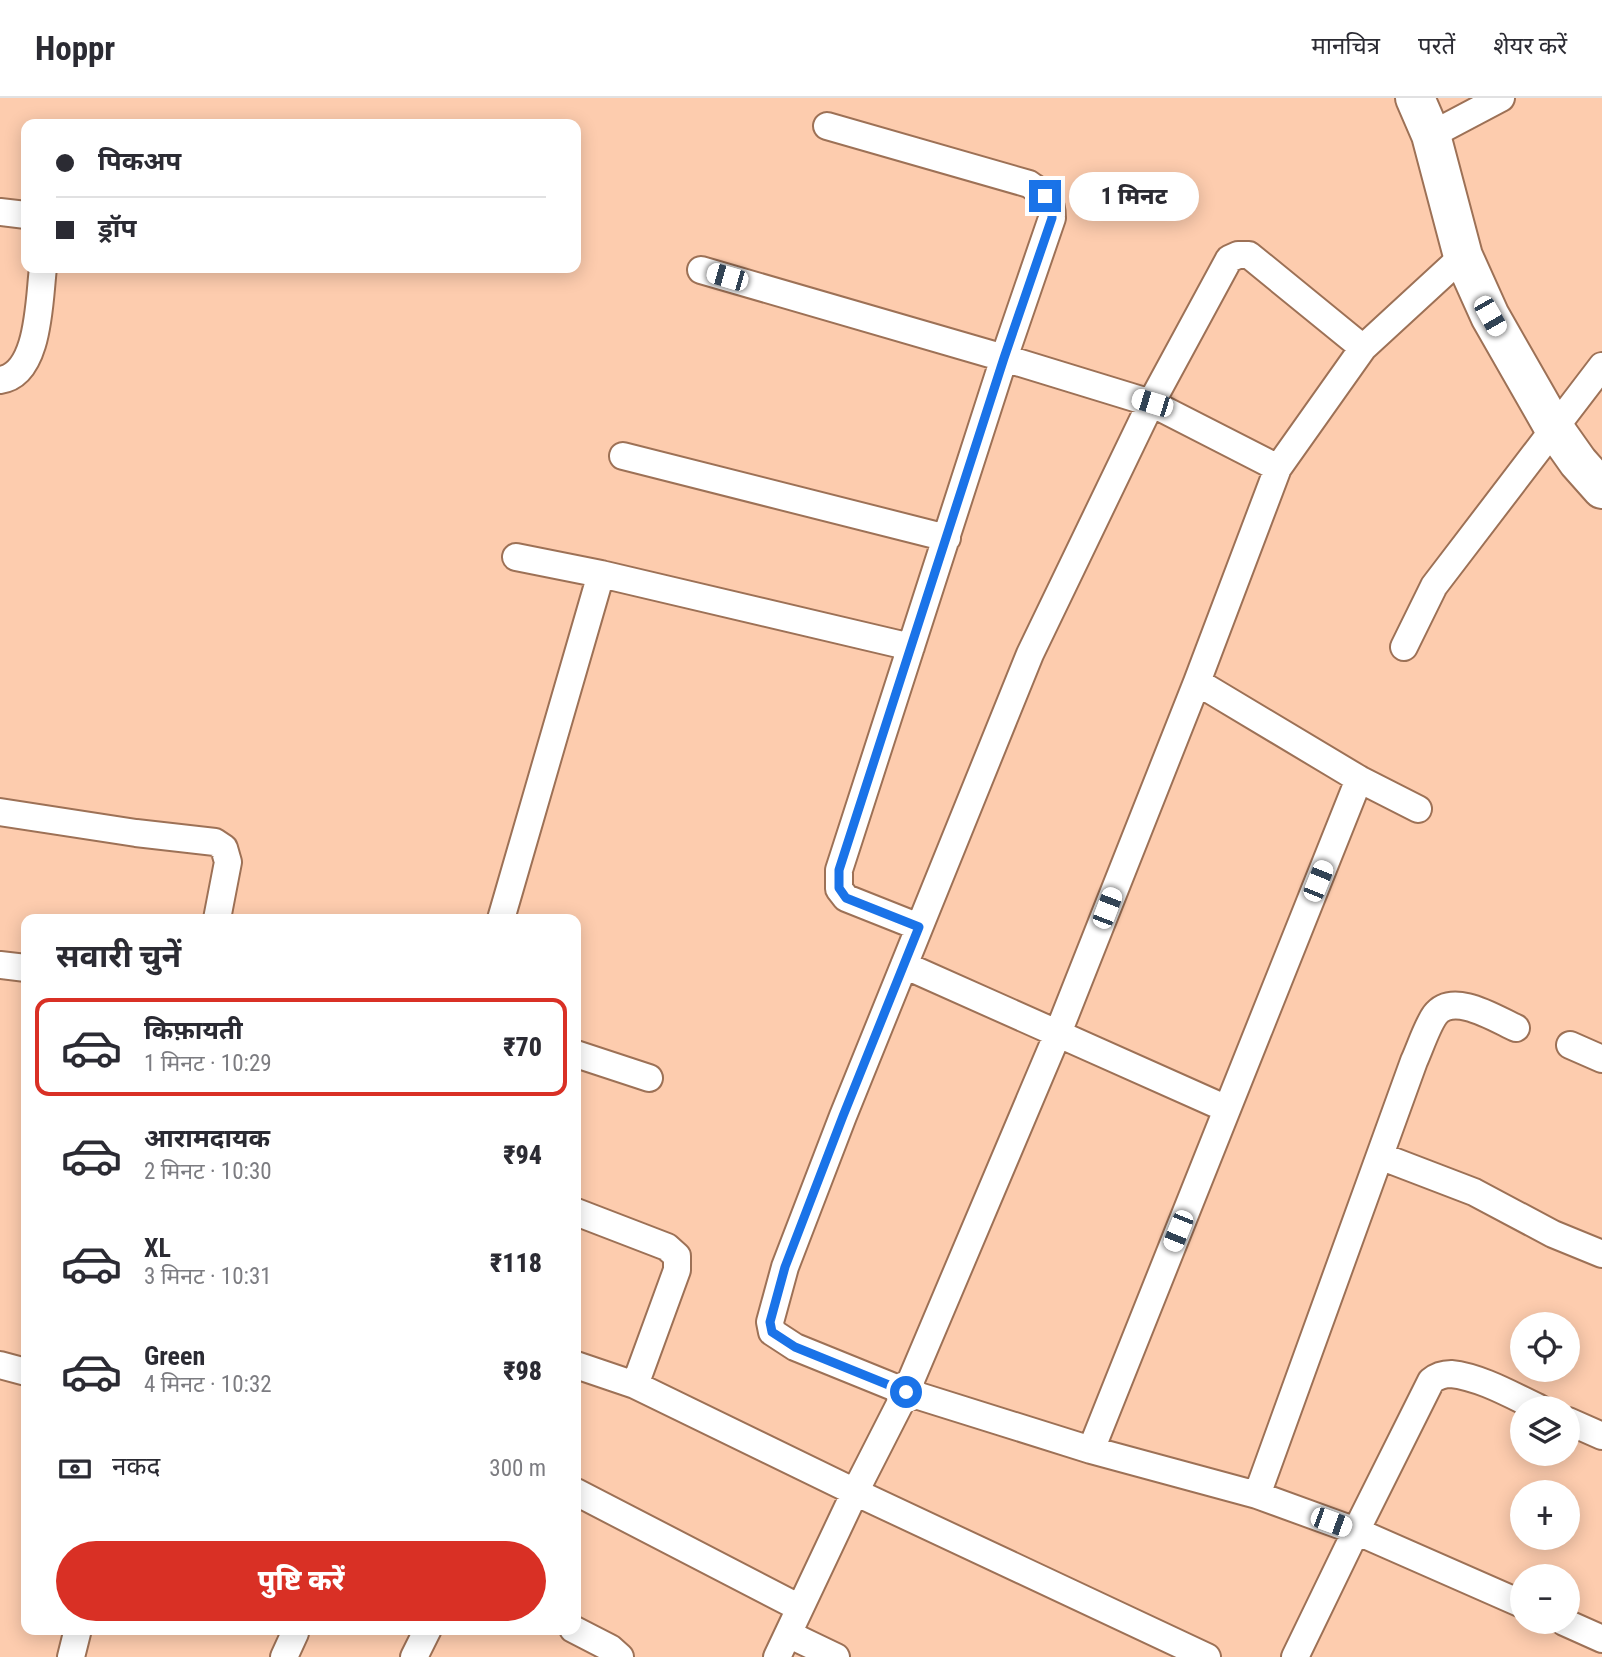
<!DOCTYPE html>
<html lang="hi">
<meta charset="utf-8">
<style>
body{margin:0;font-family:"Roboto Condensed","Noto Sans Devanagari",sans-serif;background:#f7f7f7;color:#2b2b33;height:100vh;display:flex;flex-direction:column;font-size:26px;white-space:nowrap}
*{box-sizing:border-box;margin:0}
p{font-size:23px;color:#7c7c81}
.icon{flex:none;width:38px;height:38px;fill:none;stroke:currentColor;stroke-width:2;stroke-linecap:round;stroke-linejoin:round}
.map{position:relative;flex:1;overflow:hidden}
.drawer{position:absolute;left:21px;top:816px;width:560px;height:721px;display:flex;flex-direction:column;background:#fff;border-radius:14px;box-shadow:0 4px 18px #0003}
.drawer>*{flex:none}
.guide{position:absolute;left:21px;top:21px;width:560px;height:154px;border-radius:14px;box-shadow:0 4px 18px #0003;display:grid;align-content:center;height:154px;padding:0 35px;background:#fff}
.tools{position:absolute;left:1510px;top:1214px;display:grid;gap:14px}
.tools a{display:grid;place-items:center;width:70px;height:70px;border-radius:50%;background:#fff;box-shadow:0 4px 18px #0003;font-size:35px}
.end{position:absolute;width:32px;height:32px;margin:-16px;border:9px solid #1a73e8;background:#fff;box-shadow:0 0 0 4px #fff}
.from{border-radius:50%}
.bubble{position:absolute;height:49px;border-radius:24px;background:#fff;box-shadow:0 4px 18px #0003;font-size:23px;font-weight:800;line-height:49px;text-align:center}
.car{position:absolute;width:21px;height:42px;margin:-21px -10px;border-radius:9px;box-shadow:0 0 5px 2px #0007;background:linear-gradient(#fff 24%,#345 0 40%,#fff 0 76%,#345 0 86%,#fff 0)}
.guide b{display:flex;align-items:center;gap:24px;height:66px;font-size:26px}
.guide b+b{border-top:2px solid #e1e1e2}
.guide i{width:18px;height:18px;background:#2b2b33}
ul{padding:0;list-style:none}
li{display:flex;align-items:center;gap:21px;height:98px;margin:0 14px 10px;padding:0 21px;border:4px solid transparent;border-radius:14px}
li div{flex:1}
li b{display:block;font-size:26px}
li em{font-style:normal;font-weight:800}
li.on{border-color:#d93025}
li>.icon{width:63px;height:63px;stroke-width:1.5}
h2{padding:0 35px;font-size:32px;line-height:84px}
.pay{display:flex;align-items:center;gap:18px;height:77px;padding:0 35px;font-size:26px}
.pay p{margin-inline-start:auto}
.button{display:flex;gap:14px;margin-top:auto;padding:14px 35px}
.button a{flex:1;height:80px;border-radius:42px;background:#d93025;color:#fff;font-size:28px;font-weight:800;line-height:80px;text-align:center}
header{display:flex;align-items:center;gap:42px;box-sizing:border-box;height:98px;padding:0 35px;background:#fff;border-bottom:2px solid #e1e1e2}
header strong{font-size:33px}
nav{display:flex;gap:38px;margin-inline-start:auto;font-size:24px}
.map>svg:first-child{display:block}
.lines{fill:none;stroke-linecap:round;stroke-linejoin:round}
.street-casing{stroke:#9d7156;stroke-width:30}
.secondary-casing{stroke:#9d7156;stroke-width:42}
.street{stroke:#fff;stroke-width:26}
.secondary{stroke:#fff;stroke-width:38}
.route{stroke:#1a73e8;stroke-width:9}
</style>
<header>
<strong>Hoppr</strong>
<nav><a>मानचित्र</a><a>परतें</a><a>शेयर करें</a></nav>
</header>
<div class="map">
<svg width="1602" height="1559" viewBox="0 0 1602 1559">
<rect width="100%" height="100%" fill="#fdccae"/>
<g class="lines">
<defs>
<path id="street" d="M 827,28 L 1029,86 C 1044,97 1052,100 1052,120 L 1004,260 L 839,772 L 839,791 L 846,800 L 919,829
M 1431,37 L 1501,0
M 0,114 L 26,117
M 701,172 L 1004,260 L 1151,305 L 1278,370
M 1363,250 L 1249,157 L 1238,157 L 1229,161 L 1151,305 L 1030,556 L 843,1018 L 785,1169 L 770,1224 L 772,1234 L 795,1249 L 906,1294 L 1091,1352 L 1257,1397 L 1356,1433 L 1522,1506
M 0,282 C 40,277 39,200 43,170
M 623,358 L 947,440
M 516,459 L 601,476 L 911,549
M 1404,549 L 1434,488 L 1602,268
M 1197,584 L 1359,681 L 1418,711
M 0,714 L 136,735 L 215,744 L 224,750 L 228,764 L 217,821
M 501,821 L 601,476
M 0,867 L 26,870
M 904,867 L 1227,1011
M 1570,947 L 1602,961
M 576,956 L 649,980
M 1380,1058 L 1474,1094 L 1553,1136 L 1602,1156
M 576,1114 L 667,1149 L 677,1158 L 677,1172 L 635,1287
M 0,1267 L 26,1274
M 576,1267 L 635,1287 L 855,1394 L 1207,1559
M 1568,1323 L 1602,1338
M 1091,1352 L 1359,681
M 576,1394 L 800,1510
M 1257,1397 L 1414,963 C 1420,950 1427,928 1435,917 C 1453,893 1496,921 1516,930
M 1564,1524 L 1602,1541
M 573,1531 L 610,1550 L 620,1559
M 788,1536 L 836,1559
M 71,1559 L 78,1531
M 284,1559 L 295,1535
M 414,1559 L 428,1531
M 777,1559 L 855,1394 L 906,1294 L 1058,935 L 1197,584 L 1278,370 L 1363,250 L 1463,158
M 1295,1559 L 1356,1433 L 1431,1283 C 1437,1278 1444,1276 1451,1276 C 1481,1279 1515,1299 1541,1311"/>
<path id="secondary" d="M 1415,0 L 1431,37 L 1463,158 L 1490,218 L 1554,330 L 1578,364 L 1602,391"/>
</defs>
<use href="#street" class="street-casing"/>
<use href="#secondary" class="secondary-casing"/>
<use href="#street" class="street"/>
<use href="#secondary" class="secondary"/>
</g>
<g class="lines">
<path class="route" d="M 906,1294 L 795,1249 L 772,1234 L 770,1224 L 785,1169 L 843,1018 L 919,829 L 846,800 L 839,790 L 839,772 L 1004,260 L 1052,120 L 1052,108 L 1045,98"/>
</g>
</svg>
<div class="tools">
<a><svg class="icon" aria-label="locate" viewBox="0 0 24 24"><circle cx="12" cy="12" r="6"/><path d="M12 2v4M12 18v4M2 12h4M18 12h4"/></svg></a>
<a><svg class="icon" aria-label="layers" viewBox="0 0 24 24"><path d="M12 4l9 5-9 5-9-5zM3 14l9 5 9-5"/></svg></a>
<a>+</a>
<a>−</a>
</div>
<i class="end from" style="left:906px;top:1294px"></i>
<i class="end" style="left:1045px;top:98px"></i>
<div class="bubble" style="left:1069px;top:74px;width:130px">1 मिनट</div>
<i class="car" style="left:727px;top:179px;rotate:286deg"></i>
<i class="car" style="left:1490px;top:218px;rotate:150deg"></i>
<i class="car" style="left:1152px;top:305px;rotate:287deg"></i>
<i class="car" style="left:1318px;top:783px;rotate:22deg"></i>
<i class="car" style="left:1107px;top:810px;rotate:21deg"></i>
<i class="car" style="left:1178px;top:1133px;rotate:202deg"></i>
<i class="car" style="left:1331px;top:1424px;rotate:110deg"></i>
<div class="guide">
<b><i class="from"></i>पिकअप</b>
<b><i></i>ड्रॉप</b>
</div>
<section class="drawer">
<h2>सवारी चुनें</h2>
<ul>
<li class="on"><svg class="icon" aria-label="car" viewBox="0 0 24 24"><path d="M5 17H2v-5l4-1 3-4h7l3 4 3 1v5h-3M9 17h6M6 11h13"/><circle cx="7" cy="17" r="2"/><circle cx="17" cy="17" r="2"/></svg><div><b>किफ़ायती</b><p>1 मिनट · 10:29</p></div><em>₹70</em></li>
<li><svg class="icon" aria-label="car" viewBox="0 0 24 24"><path d="M5 17H2v-5l4-1 3-4h7l3 4 3 1v5h-3M9 17h6M6 11h13"/><circle cx="7" cy="17" r="2"/><circle cx="17" cy="17" r="2"/></svg><div><b>आरामदायक</b><p>2 मिनट · 10:30</p></div><em>₹94</em></li>
<li><svg class="icon" aria-label="car" viewBox="0 0 24 24"><path d="M5 17H2v-5l4-1 3-4h7l3 4 3 1v5h-3M9 17h6M6 11h13"/><circle cx="7" cy="17" r="2"/><circle cx="17" cy="17" r="2"/></svg><div><b>XL</b><p>3 मिनट · 10:31</p></div><em>₹118</em></li>
<li><svg class="icon" aria-label="car" viewBox="0 0 24 24"><path d="M5 17H2v-5l4-1 3-4h7l3 4 3 1v5h-3M9 17h6M6 11h13"/><circle cx="7" cy="17" r="2"/><circle cx="17" cy="17" r="2"/></svg><div><b>Green</b><p>4 मिनट · 10:32</p></div><em>₹98</em></li>
</ul>
<div class="pay"><svg class="icon" aria-label="cash" viewBox="0 0 24 24"><path d="M3 7h18v10H3z"/><circle cx="12" cy="12" r="2"/></svg>नकद<p>300 m</p></div>
<div class="button"><a>पुष्टि करें</a></div>
</section>
</div>
